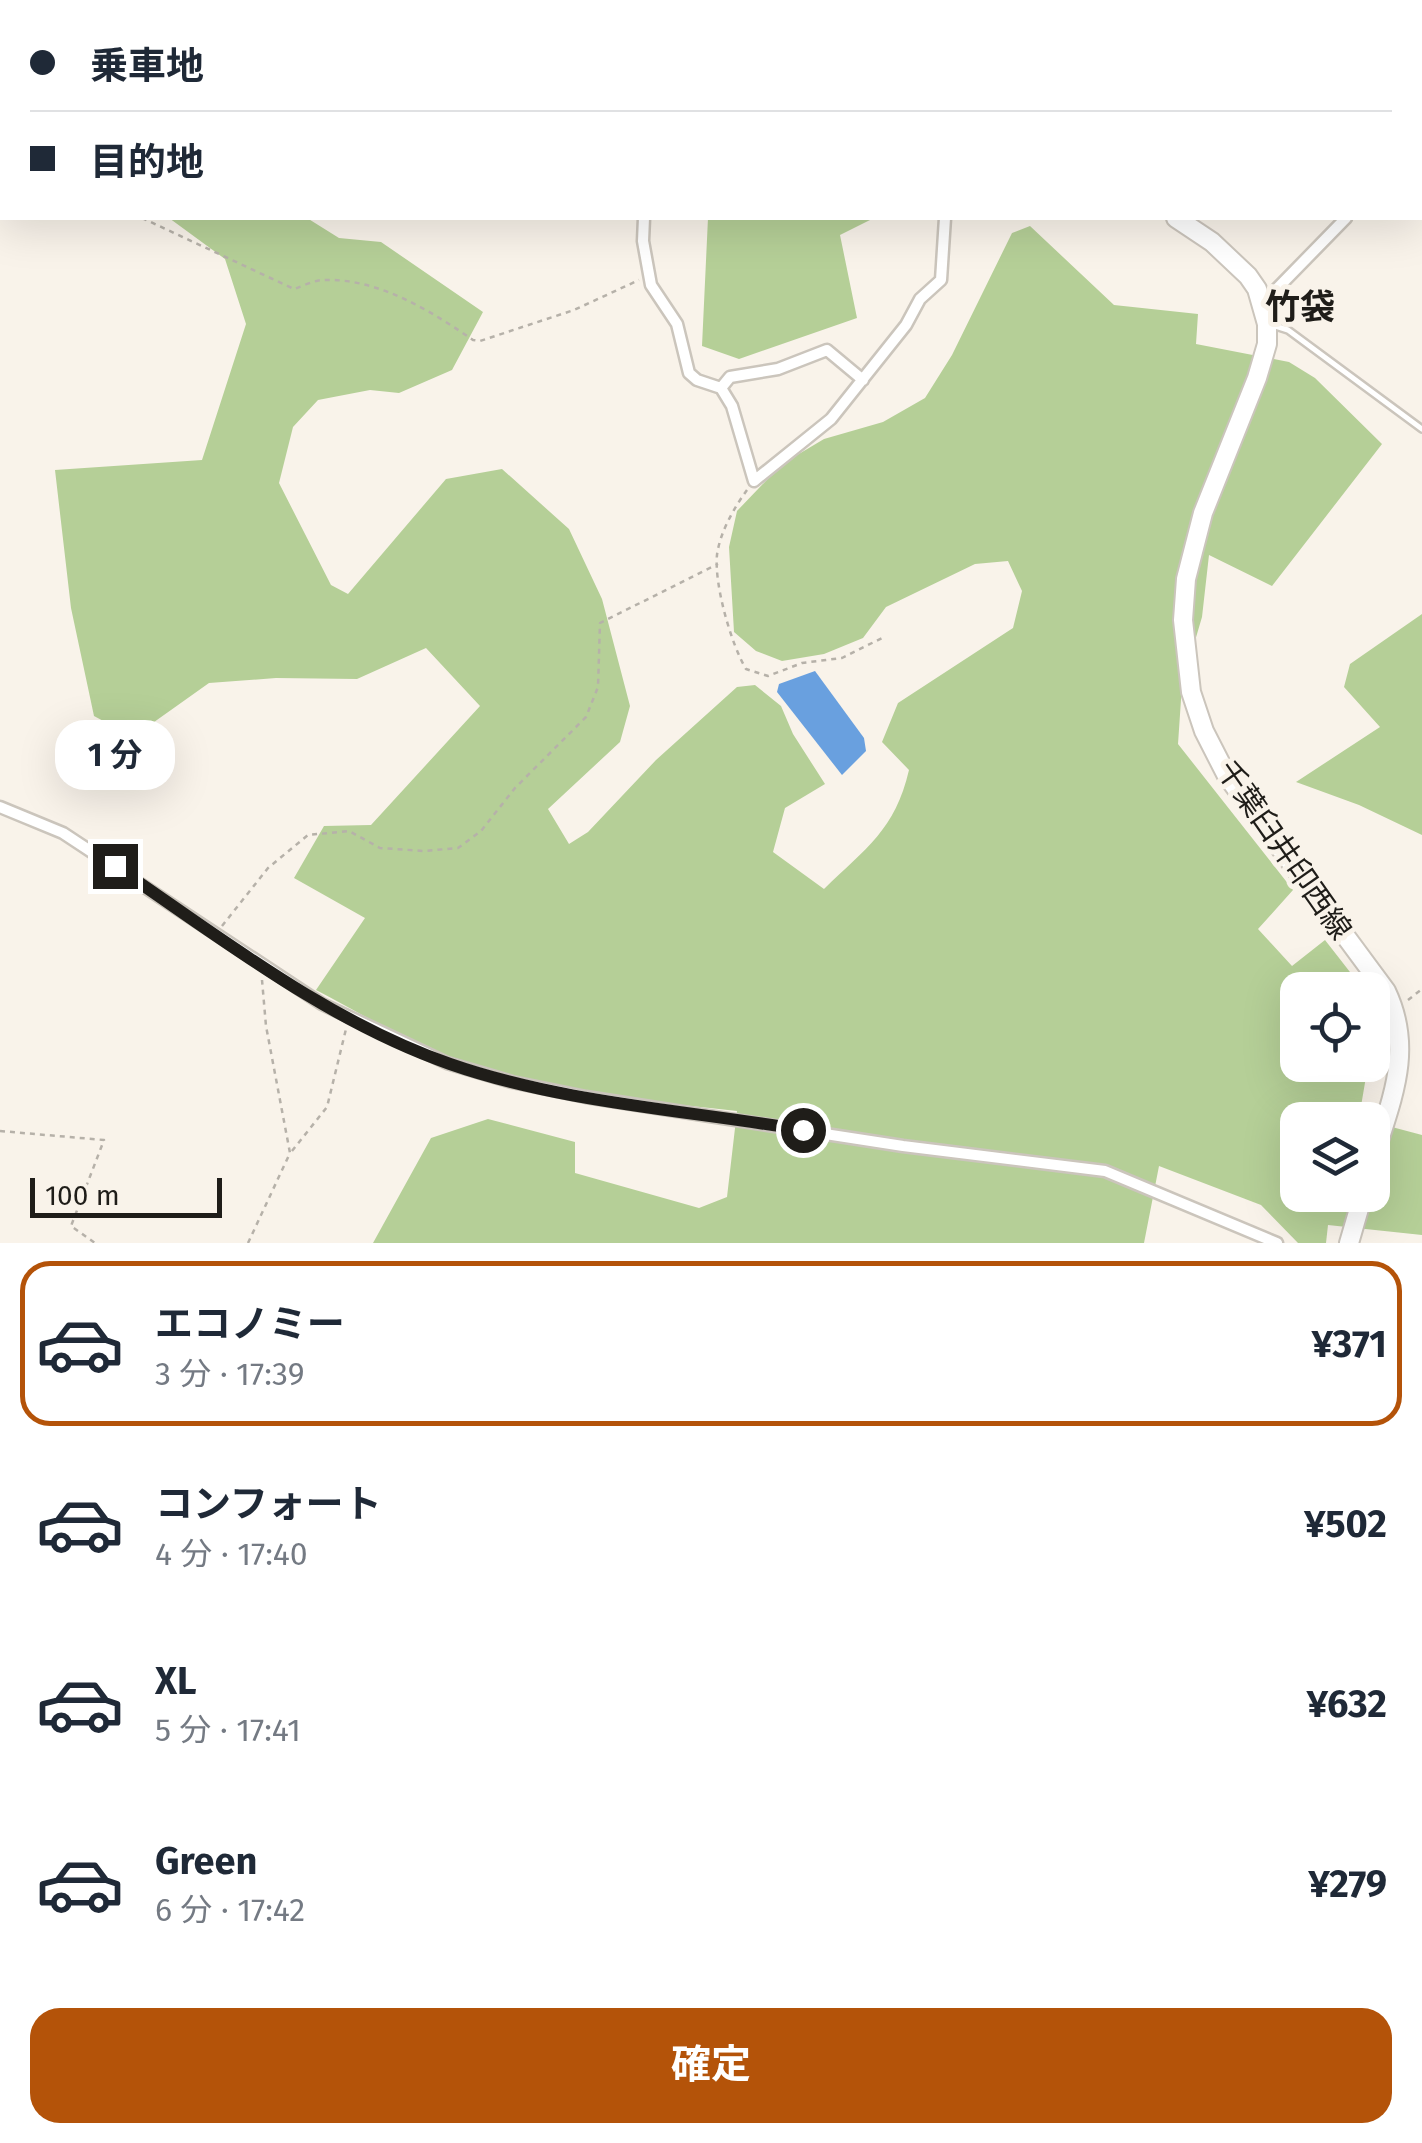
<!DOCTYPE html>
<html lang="ja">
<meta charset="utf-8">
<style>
body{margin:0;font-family:"Fira Sans","Noto Sans JP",sans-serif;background:#f2f2f3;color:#1f2937;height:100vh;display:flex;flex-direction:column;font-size:38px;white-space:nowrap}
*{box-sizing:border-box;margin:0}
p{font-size:32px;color:#747a83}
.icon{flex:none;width:55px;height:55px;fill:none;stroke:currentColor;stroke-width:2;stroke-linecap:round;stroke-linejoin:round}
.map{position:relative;height:1243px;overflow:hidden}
.sheet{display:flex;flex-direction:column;background:#fff;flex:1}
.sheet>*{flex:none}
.top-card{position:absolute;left:0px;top:0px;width:1422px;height:220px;box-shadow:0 10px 40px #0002;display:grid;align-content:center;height:220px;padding:0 30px;background:#fff}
.controls{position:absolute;left:1280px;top:972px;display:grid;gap:20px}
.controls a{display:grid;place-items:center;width:110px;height:110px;border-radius:20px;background:#fff;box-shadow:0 10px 40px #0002;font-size:50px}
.scale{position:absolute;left:30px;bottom:25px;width:192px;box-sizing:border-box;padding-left:10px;border:5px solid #1f1d19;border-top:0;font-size:28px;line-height:35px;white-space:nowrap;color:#1f1d19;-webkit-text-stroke:8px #f9f3ea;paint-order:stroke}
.end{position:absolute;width:45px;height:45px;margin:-22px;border:12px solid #1f1d19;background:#fff;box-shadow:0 0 0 5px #fff}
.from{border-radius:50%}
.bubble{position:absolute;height:70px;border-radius:30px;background:#fff;box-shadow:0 10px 40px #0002;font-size:32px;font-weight:700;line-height:70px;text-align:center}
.top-card b{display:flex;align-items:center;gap:35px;height:95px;font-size:38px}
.top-card b+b{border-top:2px solid #e0e1e3}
.top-card i{width:25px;height:25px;background:#1f2937}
ul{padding:18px 0 0;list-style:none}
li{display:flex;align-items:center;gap:30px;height:165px;margin:0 20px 15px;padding:0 10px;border:5px solid transparent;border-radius:30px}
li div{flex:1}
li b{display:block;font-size:38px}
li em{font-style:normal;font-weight:700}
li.selected{border-color:#b45309}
li>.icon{width:90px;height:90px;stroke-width:1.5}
.primary-button{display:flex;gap:20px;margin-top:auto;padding:20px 30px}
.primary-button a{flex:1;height:115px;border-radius:30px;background:#b45309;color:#fff;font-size:40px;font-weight:700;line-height:115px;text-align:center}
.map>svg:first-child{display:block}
.green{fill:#b5cf97}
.water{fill:#69a0df}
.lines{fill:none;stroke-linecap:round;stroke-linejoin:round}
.lane-casing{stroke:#cbc5bc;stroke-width:10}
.street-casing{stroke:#cbc5bc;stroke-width:15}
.primary-casing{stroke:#cbc5bc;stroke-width:22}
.path{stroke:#b6b1a9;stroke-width:2.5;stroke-dasharray:5 5;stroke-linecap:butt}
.lane{stroke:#fff;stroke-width:5}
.street{stroke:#fff;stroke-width:10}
.primary{stroke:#fff;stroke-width:18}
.route{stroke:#1f1d19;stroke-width:12}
.labels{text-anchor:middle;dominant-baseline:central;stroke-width:10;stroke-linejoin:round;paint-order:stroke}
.street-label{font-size:30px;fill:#1f1d19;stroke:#f9f3ea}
.quarter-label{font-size:35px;font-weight:bold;fill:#1f1d19;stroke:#f9f3ea}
</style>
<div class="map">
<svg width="1422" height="1243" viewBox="0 0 1422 1243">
<rect width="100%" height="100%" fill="#f9f3ea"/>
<path class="green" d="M 0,0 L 110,2 L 2,2 L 2,192 Z
M 169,218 L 307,218 L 339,238 L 381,242 L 483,312 L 452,370 L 399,393 L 370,390 L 318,400 L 293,427 L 279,483 L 331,585 L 348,594 L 446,479 L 502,469 L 569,529 L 602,599 L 630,706 L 620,742 L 548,809 L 569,844 L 588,832 L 656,760 L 737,687 L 755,685 L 781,706 L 793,734 L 825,784 L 785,808 L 773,852 L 824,889 C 866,848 895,830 909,770 L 882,742 L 898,703 L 1013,628 L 1022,591 L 1008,561 L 975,564 L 886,607 L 863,638 L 824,654 L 782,661 L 756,651 L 734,632 L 729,547 L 737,511 L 782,464 L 824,439 L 883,422 L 925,398 L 952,355 L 1012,233 L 1030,226 L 1114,305 L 1198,314 L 1196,344 L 1289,362 L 1315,378 L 1382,444 L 1272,586 L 1209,555 L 1202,617 L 1182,685 L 1178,744 L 1293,890 L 1258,929 L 1292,966 L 1325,940 L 1364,990 L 1298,990 L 1298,1065 L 1368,1065 L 1359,1118 L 1366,1120 L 1298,1120 L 1298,1195 L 1372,1195 L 1373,1122 L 1422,1135 L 1422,1235 L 1328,1225 L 1326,1243 L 1298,1243 L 1261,1205 L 1159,1166 L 1144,1243 L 373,1243 L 431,1138 L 488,1119 L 575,1142 L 575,1173 L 699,1208 L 727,1197 L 737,1111 C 643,1101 527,1091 440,1055 C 398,1037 357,1011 316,990 L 365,918 L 294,878 L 324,826 L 371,825 L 480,706 L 426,648 L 357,679 L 276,678 L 209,683 L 133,737 L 94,716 L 71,608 L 55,470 L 202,460 L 246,324 L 225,259 Z
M 708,218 L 874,218 L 840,235 L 857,318 L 739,359 L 702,346 Z
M 1422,614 L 1422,835 L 1359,805 L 1296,782 L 1380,727 L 1344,687 L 1350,664 Z"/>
<path class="water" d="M 815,671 L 864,738 L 866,751 L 842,775 L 777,692 L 779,684 Z"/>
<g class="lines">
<defs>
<path id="lane" d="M 1269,324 L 1288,330 L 1422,429"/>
<path id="street" d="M 549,0 L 549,2
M 1217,2 L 1221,0
M 1420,171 L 1422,170
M 644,218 L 643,241 L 651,285 L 677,324 L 689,373 L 697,380 L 721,388 L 732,406 L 754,481 L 831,419 L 906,325 L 920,299 L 941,280 L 945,218
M 1262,304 L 1346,218
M 721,388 L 730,377 L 778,369 L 827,350 L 863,380
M 0,807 L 63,833 L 322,1004 L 447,1063 L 512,1082 L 586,1097 L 903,1146 L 1105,1171 L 1277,1243"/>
<path id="primary" d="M 889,2 L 890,0
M 1176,218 L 1212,242 L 1248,276 L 1257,289 L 1267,324 L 1267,344 L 1257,378 L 1203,513 L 1186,579 L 1183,620 L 1191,692 L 1204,731 L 1227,776 L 1386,991 C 1415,1052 1390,1102 1372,1163
M 1349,1243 L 1363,1195"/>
</defs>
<use href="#lane" class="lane-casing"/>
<use href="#street" class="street-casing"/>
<use href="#primary" class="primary-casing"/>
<path class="path" d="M 1387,0 L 1389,2
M 1303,2 L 1311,0
M 1420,32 L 1422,33
M 0,195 L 2,195
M 142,218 L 294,289 C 303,286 314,280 324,280 C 378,278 431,311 473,340 L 480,341 L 574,310 L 639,280
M 747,490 C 734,508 720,532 717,555 C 714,584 731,644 746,669 L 768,676 L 802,663 L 842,658 L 882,638
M 222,926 L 268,868 L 308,835 L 349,831 L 380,848 L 424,851 L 458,848 L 481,831 L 515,788 L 586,717 L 598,687 L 600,623 L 718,564
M 1408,1000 L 1422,989
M 0,1131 L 104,1140 L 71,1226 L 95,1243
M 292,1151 L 327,1107 L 346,1029
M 248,1243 L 290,1153 L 266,1026 L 262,980"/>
<use href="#lane" class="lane"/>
<use href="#street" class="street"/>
<use href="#primary" class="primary"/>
</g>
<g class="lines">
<path class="route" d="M 115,866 C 221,938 327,1021 450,1064 C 562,1103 686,1110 803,1130"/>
</g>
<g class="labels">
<g class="street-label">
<text transform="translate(1284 850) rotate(55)">千葉臼井印西線</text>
</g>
<g class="quarter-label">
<text x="1300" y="307">竹袋</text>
</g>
</g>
</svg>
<div class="controls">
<a><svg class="icon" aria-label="locate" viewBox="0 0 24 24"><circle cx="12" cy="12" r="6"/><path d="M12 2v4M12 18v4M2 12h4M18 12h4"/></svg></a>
<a><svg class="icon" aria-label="layers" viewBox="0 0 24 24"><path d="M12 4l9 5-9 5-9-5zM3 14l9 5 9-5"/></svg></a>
</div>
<div class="scale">100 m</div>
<i class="end from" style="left:803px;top:1130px"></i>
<i class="end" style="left:115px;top:866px"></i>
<div class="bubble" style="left:55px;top:720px;width:120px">1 分</div>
<div class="top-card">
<b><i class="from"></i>乗車地</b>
<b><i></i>目的地</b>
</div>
</div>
<section class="sheet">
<ul>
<li class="selected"><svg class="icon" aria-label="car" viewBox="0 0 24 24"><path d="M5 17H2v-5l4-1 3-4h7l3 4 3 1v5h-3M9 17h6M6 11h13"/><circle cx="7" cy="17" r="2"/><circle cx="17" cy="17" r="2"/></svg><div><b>エコノミー</b><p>3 分 · 17:39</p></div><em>¥371</em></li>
<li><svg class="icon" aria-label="car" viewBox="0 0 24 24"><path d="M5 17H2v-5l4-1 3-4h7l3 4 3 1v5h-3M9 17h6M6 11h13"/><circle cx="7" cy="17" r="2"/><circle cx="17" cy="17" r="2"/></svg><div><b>コンフォート</b><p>4 分 · 17:40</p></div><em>¥502</em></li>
<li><svg class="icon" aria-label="car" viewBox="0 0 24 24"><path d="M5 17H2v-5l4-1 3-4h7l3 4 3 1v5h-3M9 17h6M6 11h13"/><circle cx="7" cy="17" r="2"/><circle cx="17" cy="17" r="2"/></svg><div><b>XL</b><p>5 分 · 17:41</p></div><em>¥632</em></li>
<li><svg class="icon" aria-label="car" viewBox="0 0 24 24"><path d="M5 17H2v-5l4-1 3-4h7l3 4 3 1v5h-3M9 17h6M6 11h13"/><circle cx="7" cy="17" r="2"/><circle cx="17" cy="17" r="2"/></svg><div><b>Green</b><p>6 分 · 17:42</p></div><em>¥279</em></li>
</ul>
<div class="primary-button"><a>確定</a></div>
</section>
